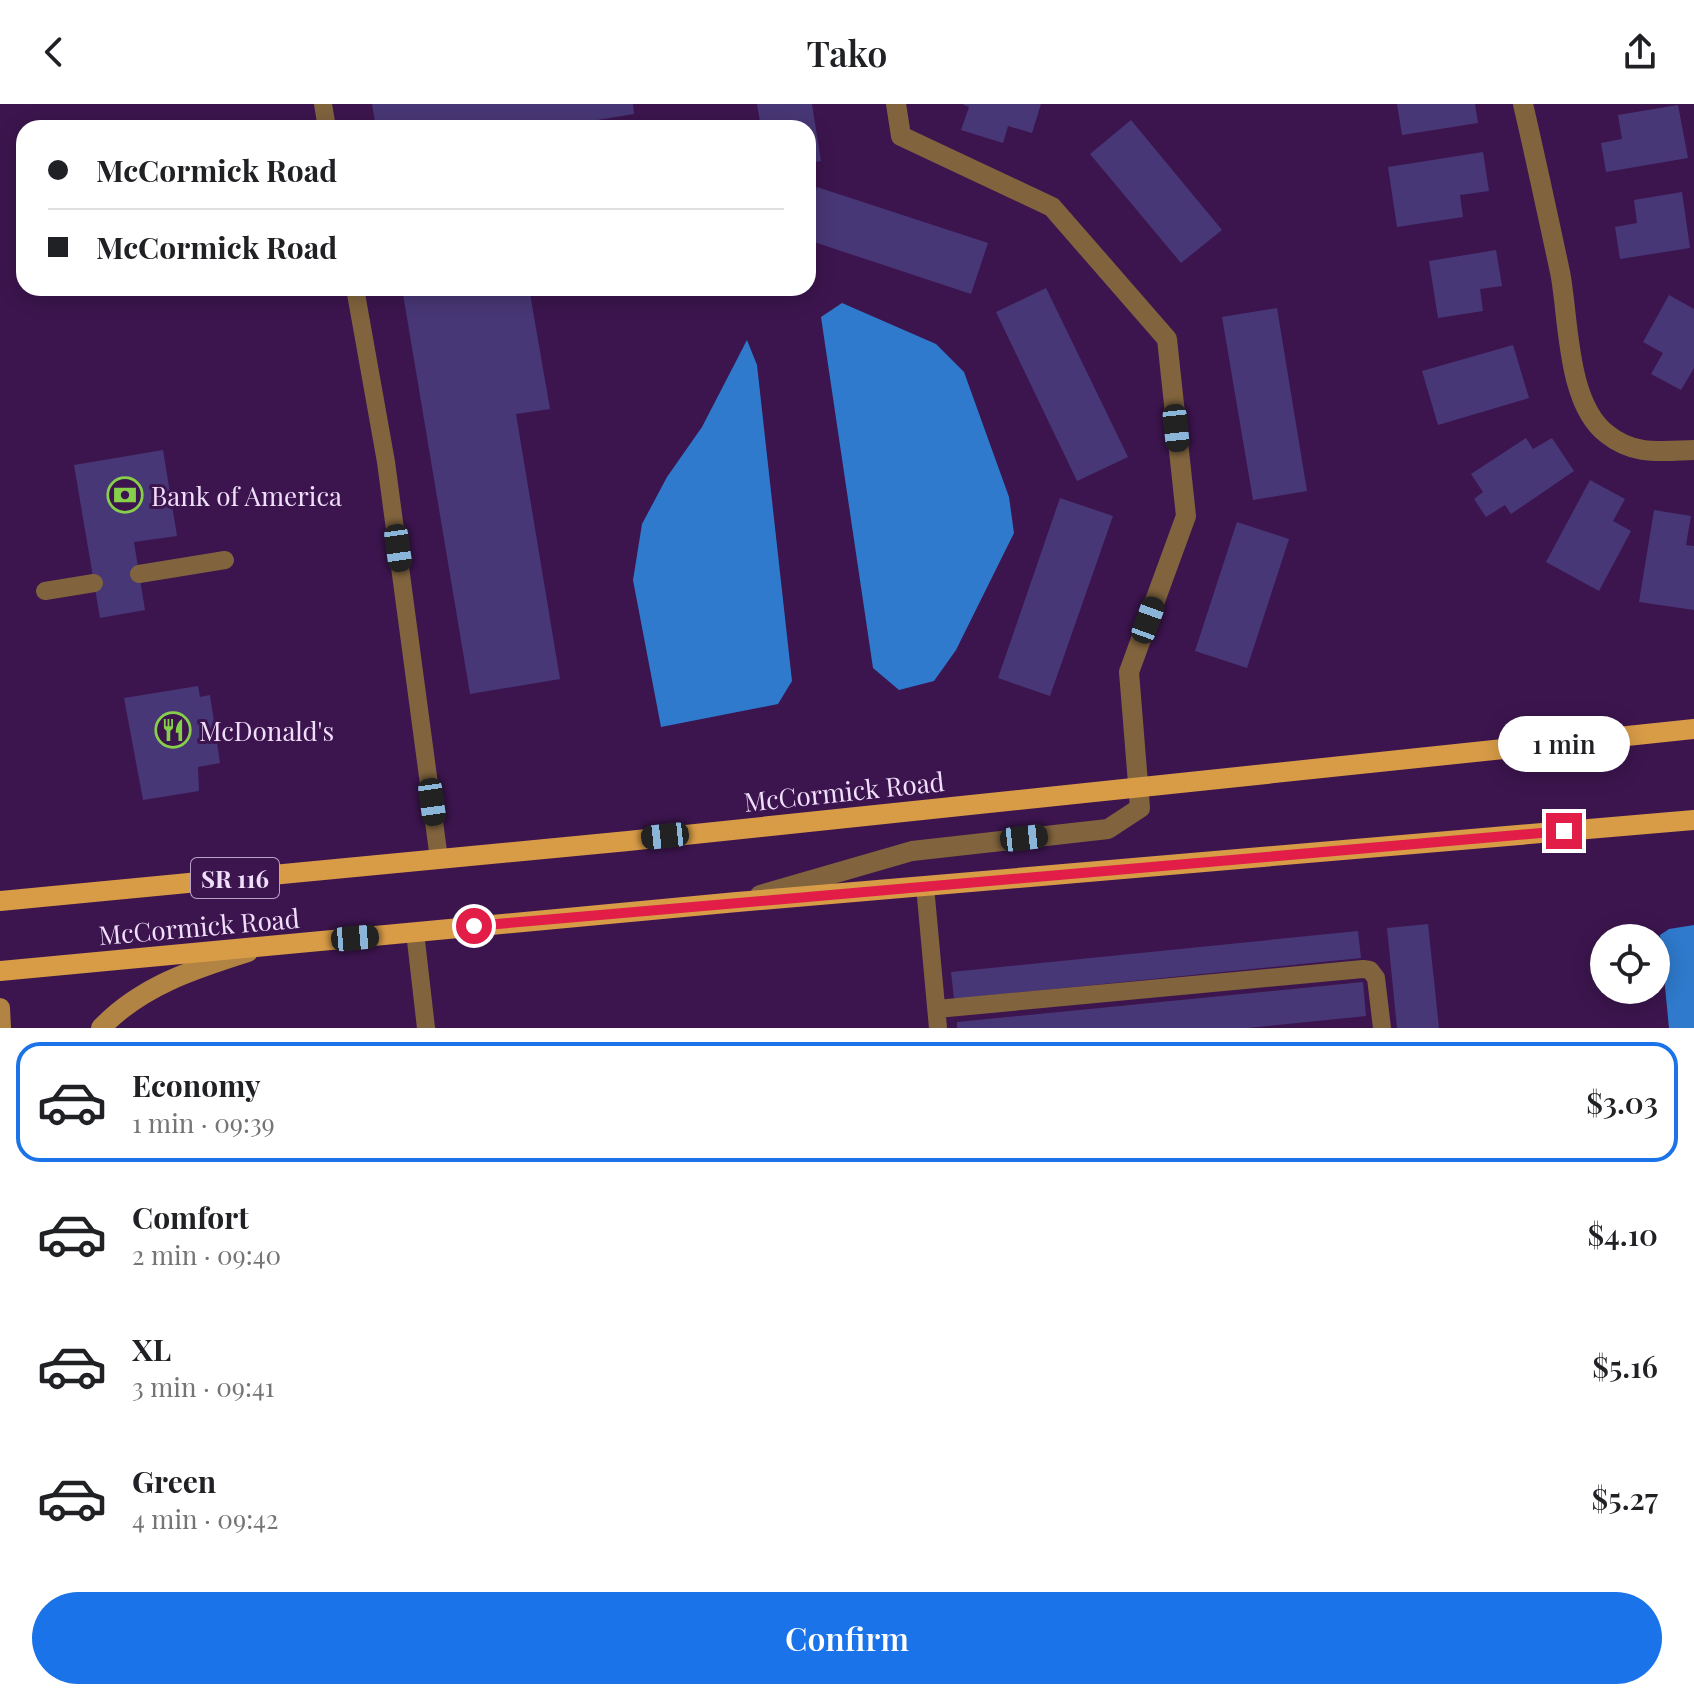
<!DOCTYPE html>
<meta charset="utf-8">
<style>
body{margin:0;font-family:"Playfair Display",serif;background:#f6f6f6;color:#202124;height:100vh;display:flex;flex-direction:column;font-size:30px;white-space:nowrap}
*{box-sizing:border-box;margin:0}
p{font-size:26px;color:#757577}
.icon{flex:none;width:44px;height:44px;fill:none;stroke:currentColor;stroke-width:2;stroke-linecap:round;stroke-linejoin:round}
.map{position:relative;height:924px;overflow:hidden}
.drawer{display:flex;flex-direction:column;background:#fff;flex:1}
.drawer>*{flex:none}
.banner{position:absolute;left:16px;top:16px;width:800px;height:176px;border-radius:24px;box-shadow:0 4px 20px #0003;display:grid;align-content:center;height:176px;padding:0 32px;background:#fff}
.fabs{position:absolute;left:1590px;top:820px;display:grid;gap:16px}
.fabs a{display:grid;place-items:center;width:80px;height:80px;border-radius:50%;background:#fff;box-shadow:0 4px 20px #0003;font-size:40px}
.end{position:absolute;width:36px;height:36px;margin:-18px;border:10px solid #e11d48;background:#fff;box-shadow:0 0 0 4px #fff}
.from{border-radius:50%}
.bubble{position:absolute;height:56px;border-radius:28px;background:#fff;box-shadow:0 4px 20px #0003;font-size:26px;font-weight:600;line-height:56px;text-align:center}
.car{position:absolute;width:24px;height:48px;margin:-24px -12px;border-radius:10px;box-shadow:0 0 6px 2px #0007;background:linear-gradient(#222 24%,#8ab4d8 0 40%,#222 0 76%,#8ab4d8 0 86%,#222 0)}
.banner b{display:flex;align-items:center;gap:28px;height:76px;font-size:30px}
.banner b+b{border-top:2px solid #e0e0e0}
.banner i{width:20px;height:20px;background:#202124}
ul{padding:14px 0 0;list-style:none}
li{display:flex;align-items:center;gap:24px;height:120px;margin:0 16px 12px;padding:0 16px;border:4px solid transparent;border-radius:24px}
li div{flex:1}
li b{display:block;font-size:30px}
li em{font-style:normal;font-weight:600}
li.on{border-color:#1a73e8}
li>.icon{width:72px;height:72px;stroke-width:1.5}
.cta{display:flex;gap:16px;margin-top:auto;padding:16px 32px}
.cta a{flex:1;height:92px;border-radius:48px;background:#1a73e8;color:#fff;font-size:32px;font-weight:600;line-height:92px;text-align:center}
header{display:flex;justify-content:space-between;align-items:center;height:104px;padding:0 32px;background:#fff;font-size:36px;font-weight:600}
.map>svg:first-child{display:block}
.water{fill:#2f7acc}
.building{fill:#483776}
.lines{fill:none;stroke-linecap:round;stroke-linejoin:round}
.service{stroke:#81643e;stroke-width:18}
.minor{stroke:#81643e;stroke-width:20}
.secondary{stroke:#b28444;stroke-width:20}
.primary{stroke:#d89c47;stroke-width:20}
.route{stroke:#e11d48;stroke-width:10}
.labels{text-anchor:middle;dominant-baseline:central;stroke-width:6;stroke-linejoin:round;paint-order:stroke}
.shield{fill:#3c154e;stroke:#baa2c7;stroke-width:2}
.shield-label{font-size:24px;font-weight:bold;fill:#f0dffb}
.poi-label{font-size:26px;fill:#f0dffb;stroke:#3c154e;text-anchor:start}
.street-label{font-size:26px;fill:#f0dffb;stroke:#3c154e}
</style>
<header><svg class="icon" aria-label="back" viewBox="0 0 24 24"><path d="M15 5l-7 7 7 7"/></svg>Tako<svg class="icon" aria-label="share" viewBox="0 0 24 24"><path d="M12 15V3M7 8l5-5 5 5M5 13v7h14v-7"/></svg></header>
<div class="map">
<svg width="1694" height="924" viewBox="0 0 1694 924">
<rect width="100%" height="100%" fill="#3c154e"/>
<path class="water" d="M 842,199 L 936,240 L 964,268 L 1009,393 L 1014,429 L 956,546 L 934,577 L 899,586 L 873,564 L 821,213 Z
M 747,236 L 757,261 L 792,577 L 778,600 L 661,623 L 633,476 L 642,420 L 667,373 L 702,323 Z
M 1694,821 L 1694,924 L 1669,924 L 1660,831 L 1669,825 Z"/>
<path class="building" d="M 372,0 L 633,0 L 634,10 L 549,24 L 376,24 Z
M 757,0 L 812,0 L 821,57 L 808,59 L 808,24 L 761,24 Z
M 962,0 L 1041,0 L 1032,29 L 1008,22 L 1003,39 L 961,26 L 969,3 Z
M 1397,0 L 1475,0 L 1478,19 L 1402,31 Z
M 1678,1 L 1688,54 L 1606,68 L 1601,39 L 1622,35 L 1618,11 Z
M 1131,16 L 1222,126 L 1181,159 L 1090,50 Z
M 1483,48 L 1489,87 L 1460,91 L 1463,113 L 1397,123 L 1388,63 Z
M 817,83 L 988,139 L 971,190 L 808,136 L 808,109 Z
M 1682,88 L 1690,144 L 1620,155 L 1615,123 L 1637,119 L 1634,96 Z
M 1496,146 L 1502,182 L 1480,185 L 1483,207 L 1438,214 L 1429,157 Z
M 402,184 L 529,184 L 550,305 L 516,310 L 560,575 L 470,590 Z
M 1046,184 L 1128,353 L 1077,377 L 996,208 Z
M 1669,191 L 1694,205 L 1694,264 L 1681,286 L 1651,270 L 1663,249 L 1643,238 Z
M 1277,204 L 1307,387 L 1253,396 L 1222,213 Z
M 1513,241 L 1529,294 L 1438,321 L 1422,267 Z
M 1526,334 L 1533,345 L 1552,334 L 1574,367 L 1511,410 L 1505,401 L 1486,413 L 1474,395 L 1483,388 L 1471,370 Z
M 163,346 L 177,432 L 134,438 L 145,506 L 100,514 L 74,361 Z
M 1590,376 L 1625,395 L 1613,417 L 1631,427 L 1599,487 L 1546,458 Z
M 1060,394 L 1113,412 L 1050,592 L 998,574 Z
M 1654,406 L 1691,412 L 1686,441 L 1694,442 L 1694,506 L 1639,498 Z
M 1237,418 L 1289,435 L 1247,564 L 1195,547 Z
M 198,582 L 200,593 L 210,591 L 220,659 L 198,663 L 199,687 L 143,696 L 124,594 Z
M 1428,820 L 1439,924 L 1397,924 L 1387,824 Z
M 1358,827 L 1361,854 L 954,895 L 951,868 Z
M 1363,878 L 1366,912 L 1248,924 L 957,924 L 957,918 Z"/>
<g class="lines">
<path class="service" d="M 323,0 L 327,24
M 355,184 L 386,358 L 439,755
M 139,470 L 225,456
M 45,487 L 94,479
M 925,782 L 938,924
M 415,828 L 426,924
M 937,905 L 1363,865 L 1370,866 L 1376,874 L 1382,924"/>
<path class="minor" d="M 1523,0 C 1536,56 1548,112 1560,168 C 1569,213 1566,299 1607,330 C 1634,352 1661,347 1694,346
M 760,791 L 912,747 L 1108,725 L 1140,704 L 1129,568 L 1186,412 L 1167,235 L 1052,103 L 901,32 L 896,0"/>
<path class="secondary" d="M 0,904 L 1,924
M 101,924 C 141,882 194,865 248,848"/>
<path class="primary" d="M 0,797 L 628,737 L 1694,625
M 0,867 L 737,798 L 1694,716"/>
</g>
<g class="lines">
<path class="route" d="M 474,822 L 1564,727"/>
</g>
<defs>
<symbol id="bank-ring" viewBox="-11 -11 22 22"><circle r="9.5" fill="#3c154e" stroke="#87cf4a" stroke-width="1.5"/><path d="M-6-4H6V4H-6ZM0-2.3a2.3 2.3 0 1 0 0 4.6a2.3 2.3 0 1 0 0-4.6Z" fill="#87cf4a"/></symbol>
<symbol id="restaurant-ring" viewBox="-11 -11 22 22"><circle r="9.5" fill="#3c154e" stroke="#87cf4a" stroke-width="1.5"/><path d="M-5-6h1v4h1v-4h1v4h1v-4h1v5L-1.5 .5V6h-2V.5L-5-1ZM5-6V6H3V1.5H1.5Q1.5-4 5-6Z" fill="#87cf4a"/></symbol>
</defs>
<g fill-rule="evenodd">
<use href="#bank-ring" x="105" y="371" width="40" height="40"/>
<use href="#restaurant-ring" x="153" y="606" width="40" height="40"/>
</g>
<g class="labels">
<rect class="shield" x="191" y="754" width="88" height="40" rx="6"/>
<g class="shield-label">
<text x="235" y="774">SR 116</text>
</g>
<g class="poi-label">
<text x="151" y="391">Bank of America</text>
<text x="199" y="626">McDonald's</text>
</g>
<g class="street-label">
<text transform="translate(844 687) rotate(-6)">McCormick Road</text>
<text transform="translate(199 822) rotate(-5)">McCormick Road</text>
</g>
</g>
</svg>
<div class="fabs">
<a><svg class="icon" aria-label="locate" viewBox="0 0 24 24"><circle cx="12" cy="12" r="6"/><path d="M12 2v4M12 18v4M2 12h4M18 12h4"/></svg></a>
</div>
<i class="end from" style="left:474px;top:822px"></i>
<i class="end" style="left:1564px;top:727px"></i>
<div class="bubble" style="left:1498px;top:612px;width:132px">1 min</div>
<i class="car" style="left:1176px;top:324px;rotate:174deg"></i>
<i class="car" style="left:398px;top:444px;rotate:172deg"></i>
<i class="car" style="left:1148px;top:516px;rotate:20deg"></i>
<i class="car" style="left:432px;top:698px;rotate:172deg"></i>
<i class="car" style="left:665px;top:732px;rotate:264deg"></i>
<i class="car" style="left:1024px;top:734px;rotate:84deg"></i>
<i class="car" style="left:355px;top:834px;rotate:85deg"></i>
<div class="banner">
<b><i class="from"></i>McCormick Road</b>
<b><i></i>McCormick Road</b>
</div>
</div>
<section class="drawer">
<ul>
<li class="on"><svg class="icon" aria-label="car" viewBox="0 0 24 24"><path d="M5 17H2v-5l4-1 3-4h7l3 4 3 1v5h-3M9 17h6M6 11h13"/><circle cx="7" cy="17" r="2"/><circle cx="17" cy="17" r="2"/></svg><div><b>Economy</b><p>1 min · 09:39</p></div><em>$3.03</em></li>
<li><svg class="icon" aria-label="car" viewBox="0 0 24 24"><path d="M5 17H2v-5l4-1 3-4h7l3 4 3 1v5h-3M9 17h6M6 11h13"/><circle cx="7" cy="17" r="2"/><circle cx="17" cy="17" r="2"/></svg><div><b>Comfort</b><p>2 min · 09:40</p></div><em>$4.10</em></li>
<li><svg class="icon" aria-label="car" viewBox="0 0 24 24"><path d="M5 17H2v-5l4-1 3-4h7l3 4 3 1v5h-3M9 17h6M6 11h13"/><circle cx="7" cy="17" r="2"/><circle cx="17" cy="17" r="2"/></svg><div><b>XL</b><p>3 min · 09:41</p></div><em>$5.16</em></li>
<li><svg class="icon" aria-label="car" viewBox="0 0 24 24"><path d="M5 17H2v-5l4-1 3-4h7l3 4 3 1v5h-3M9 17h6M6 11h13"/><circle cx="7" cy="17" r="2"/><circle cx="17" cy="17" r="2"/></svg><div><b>Green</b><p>4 min · 09:42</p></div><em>$5.27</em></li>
</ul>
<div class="cta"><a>Confirm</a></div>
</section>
